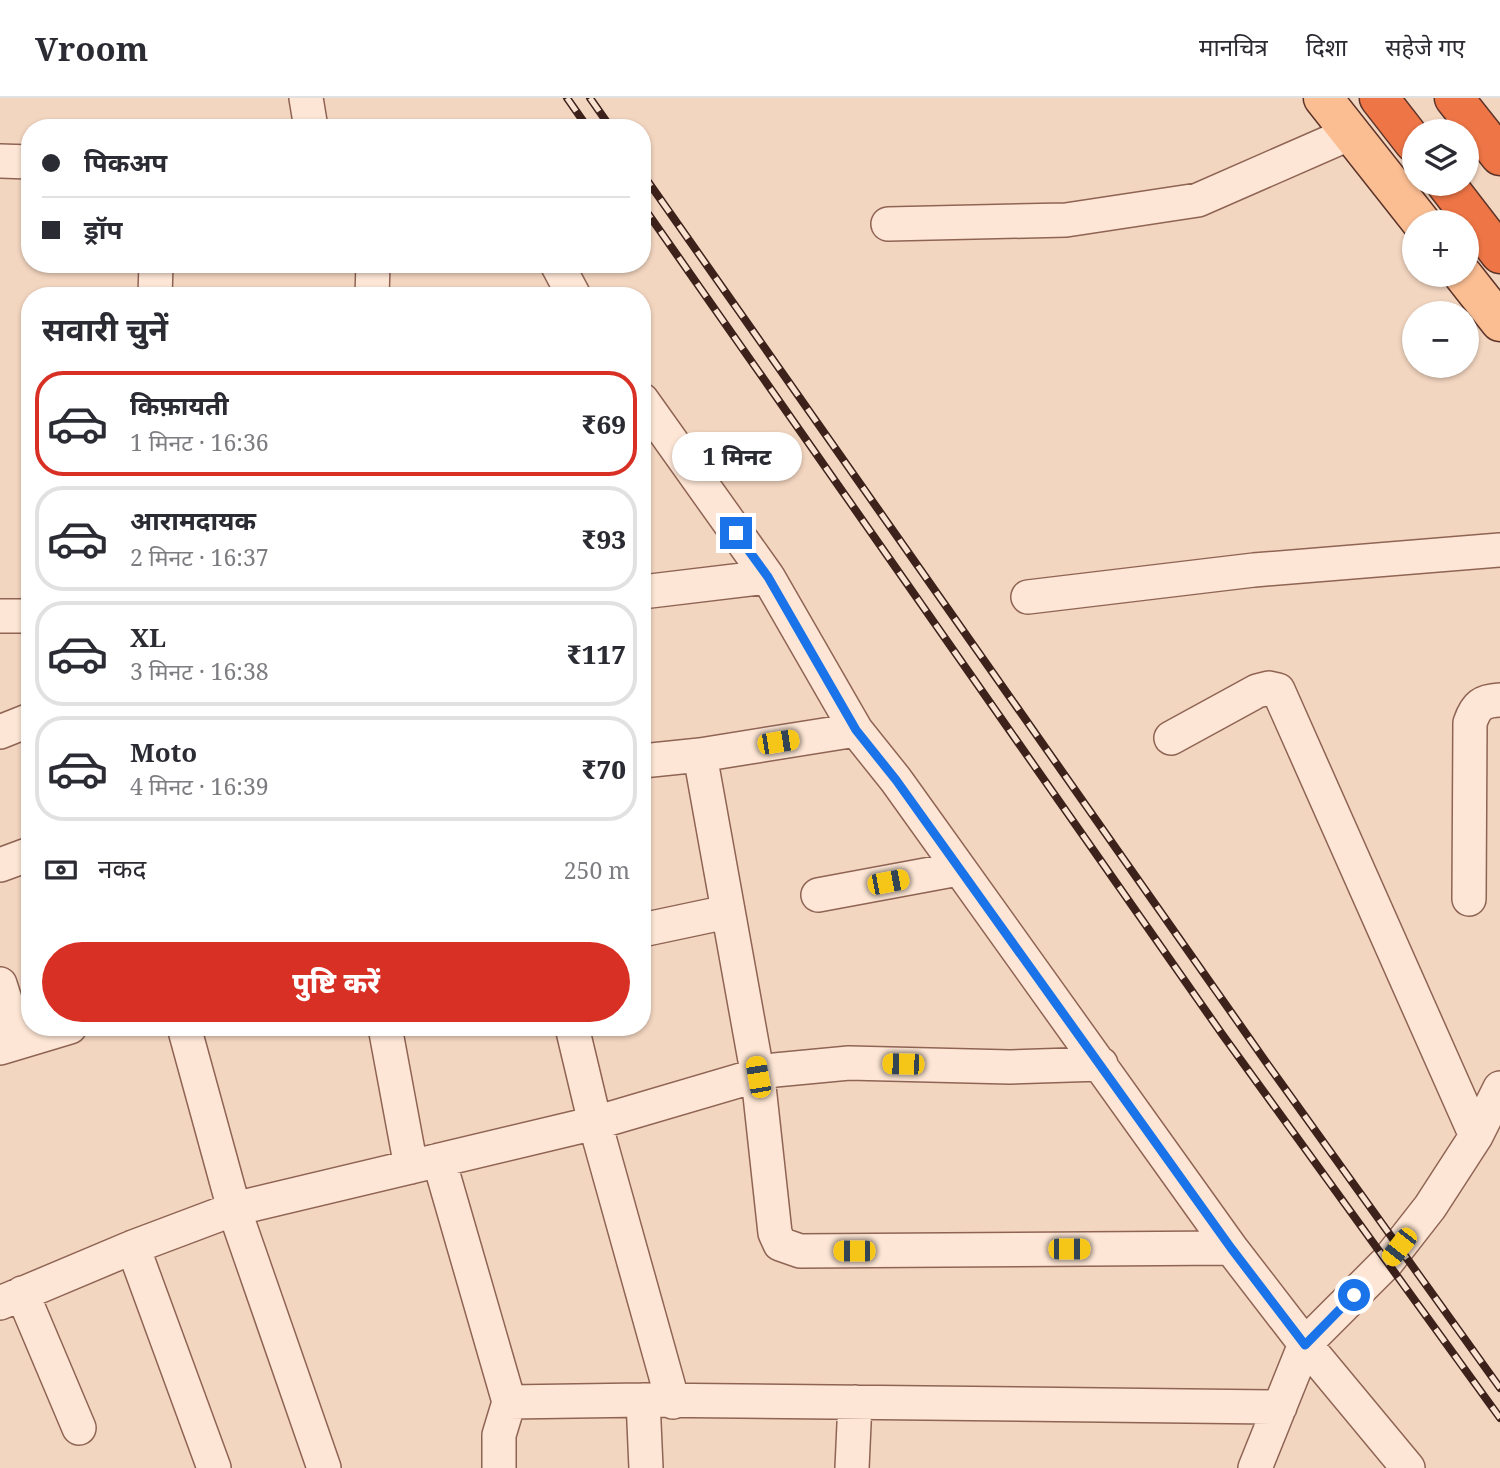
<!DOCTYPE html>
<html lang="hi">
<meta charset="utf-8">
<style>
body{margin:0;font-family:"Noto Serif","Noto Sans Devanagari",serif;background:#f2f2f3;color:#2b2b33;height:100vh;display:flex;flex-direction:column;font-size:26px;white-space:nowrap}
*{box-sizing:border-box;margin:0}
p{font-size:23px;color:#7c7c81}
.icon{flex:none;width:38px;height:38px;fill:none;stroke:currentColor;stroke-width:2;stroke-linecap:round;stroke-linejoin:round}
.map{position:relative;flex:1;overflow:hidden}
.drawer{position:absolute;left:21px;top:189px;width:630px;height:749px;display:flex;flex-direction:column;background:#fff;border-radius:28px;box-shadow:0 2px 5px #0004}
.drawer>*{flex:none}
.hud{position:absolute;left:21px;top:21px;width:630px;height:154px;border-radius:28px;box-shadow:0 2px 5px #0004;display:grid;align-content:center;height:154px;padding:0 21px;background:#fff}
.fabs{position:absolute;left:1402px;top:21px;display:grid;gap:14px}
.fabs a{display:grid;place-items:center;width:77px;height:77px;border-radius:50%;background:#fff;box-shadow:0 2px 5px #0004;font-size:35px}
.end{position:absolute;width:32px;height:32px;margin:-16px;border:9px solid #1a73e8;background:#fff;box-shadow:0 0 0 4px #fff}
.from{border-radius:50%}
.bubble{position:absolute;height:49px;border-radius:24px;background:#fff;box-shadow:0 2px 5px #0004;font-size:23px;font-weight:800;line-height:49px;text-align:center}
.car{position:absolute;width:21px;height:42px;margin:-21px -10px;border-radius:9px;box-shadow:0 0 5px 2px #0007;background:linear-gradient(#f5c518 24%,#345 0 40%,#f5c518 0 76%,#345 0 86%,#f5c518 0)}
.hud b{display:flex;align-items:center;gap:24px;height:66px;font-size:26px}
.hud b+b{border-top:2px solid #e1e1e2}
.hud i{width:18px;height:18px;background:#2b2b33}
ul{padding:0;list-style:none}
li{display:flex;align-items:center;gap:21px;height:105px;margin:0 14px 10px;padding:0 7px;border:4px solid #e1e1e2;border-radius:28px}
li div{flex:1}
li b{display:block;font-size:26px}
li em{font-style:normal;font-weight:800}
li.current{border-color:#d93025}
li>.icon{width:63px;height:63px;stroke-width:1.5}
h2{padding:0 21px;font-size:32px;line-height:84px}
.pay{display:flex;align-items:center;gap:18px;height:77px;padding:0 21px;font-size:26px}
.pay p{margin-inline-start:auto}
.button{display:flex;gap:14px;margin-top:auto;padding:14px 21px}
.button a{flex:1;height:80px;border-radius:42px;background:#d93025;color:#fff;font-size:28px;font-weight:800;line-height:80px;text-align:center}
header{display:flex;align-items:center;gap:42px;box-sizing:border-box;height:98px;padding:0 35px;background:#fff;border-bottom:2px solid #e1e1e2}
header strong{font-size:33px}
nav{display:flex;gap:38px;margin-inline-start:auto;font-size:24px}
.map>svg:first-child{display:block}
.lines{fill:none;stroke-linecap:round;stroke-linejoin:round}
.minor-casing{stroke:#8f6455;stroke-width:36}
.major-casing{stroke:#5c342a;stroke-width:41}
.highway-casing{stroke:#5c342a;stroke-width:41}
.minor{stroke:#fde6d5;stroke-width:33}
.major{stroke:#fbbe93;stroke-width:38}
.highway{stroke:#ed7546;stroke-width:38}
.rail-casing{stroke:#3d221c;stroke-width:8}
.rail{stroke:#fae2d1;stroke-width:5;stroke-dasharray:16;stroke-linecap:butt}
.route{stroke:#1a73e8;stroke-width:9}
</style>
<header>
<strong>Vroom</strong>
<nav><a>मानचित्र</a><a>दिशा</a><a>सहेजे गए</a></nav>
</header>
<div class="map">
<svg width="1500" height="1370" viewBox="0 0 1500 1370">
<rect width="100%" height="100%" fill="#f3d6c0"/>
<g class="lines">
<defs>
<path id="minor" d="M 306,0 L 311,30
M 0,63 L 30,64
M 888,126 L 1066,122 L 1198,102 L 1351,35
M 557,166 L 574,198
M 155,198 L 156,166
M 372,198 L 373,166
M 642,302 L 768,479
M 642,494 L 768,479 L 856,632 L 896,682 L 1231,1150 L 1305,1246 L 1408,1370
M 1028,499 L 1254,472 L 1500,452
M 0,518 L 30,518
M 0,634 L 30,622
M 1171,640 L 1257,593 L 1269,590 L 1278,592 L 1476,1038
M 700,657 L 758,979 L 775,1135 L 780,1146 L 800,1153 L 1231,1150
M 642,663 L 700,657 L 856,632
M 0,767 L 30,756
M 818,797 L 958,771
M 1469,801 L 1470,625 C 1476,607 1482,603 1500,602
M 642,832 L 727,814
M 0,886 L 18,942
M 184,929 L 234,1111 L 324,1370
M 385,929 L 411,1069
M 572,929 L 595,1025 L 673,1304
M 0,950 L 70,929
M 439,1062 L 509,1304 L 643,1302 L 1280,1309
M 133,1149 L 214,1370
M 22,1195 L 79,1330
M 0,1205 L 133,1149 L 234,1111 L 595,1025 L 775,972 L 849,965 L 1010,969 L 1101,966
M 643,1302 L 646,1370
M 499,1370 L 499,1337 L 509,1304
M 852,1370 L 855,1304
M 1255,1370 L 1305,1246 L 1387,1164 L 1430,1109 L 1476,1038 L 1500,990"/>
<path id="major" d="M 1323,0 L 1421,124
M 1463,177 L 1500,224"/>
<path id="highway" d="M 1379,0 L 1414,45
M 1454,0 L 1500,58
M 1446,86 L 1500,156"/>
</defs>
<use href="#minor" class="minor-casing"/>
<use href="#major" class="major-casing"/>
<use href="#highway" class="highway-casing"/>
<use href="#minor" class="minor"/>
<use href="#major" class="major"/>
<use href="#highway" class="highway"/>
<defs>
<path id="rail" d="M 567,0 L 588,30
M 590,0 L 611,30
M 642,75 L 1266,964 L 1500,1290
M 642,107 L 1222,936 L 1500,1320"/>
</defs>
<use href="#rail" class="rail-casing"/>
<use href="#rail" class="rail"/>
</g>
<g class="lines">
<path class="route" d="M 736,435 L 768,479 L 856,632 L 896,682 L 1231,1150 L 1305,1247 L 1354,1197"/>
</g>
</svg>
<div class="fabs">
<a><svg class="icon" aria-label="layers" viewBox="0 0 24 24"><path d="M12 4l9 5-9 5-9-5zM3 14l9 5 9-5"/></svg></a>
<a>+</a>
<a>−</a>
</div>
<i class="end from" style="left:1354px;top:1197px"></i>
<i class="end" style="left:736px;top:435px"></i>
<div class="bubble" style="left:672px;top:334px;width:130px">1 मिनट</div>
<i class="car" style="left:778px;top:644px;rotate:81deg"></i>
<i class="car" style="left:888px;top:784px;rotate:79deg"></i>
<i class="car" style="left:903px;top:966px;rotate:271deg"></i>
<i class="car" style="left:758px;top:979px;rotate:350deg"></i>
<i class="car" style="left:1399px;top:1149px;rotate:218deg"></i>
<i class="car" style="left:1069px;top:1151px;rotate:90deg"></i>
<i class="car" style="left:854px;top:1153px;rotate:270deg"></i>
<div class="hud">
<b><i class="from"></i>पिकअप</b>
<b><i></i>ड्रॉप</b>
</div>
<section class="drawer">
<h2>सवारी चुनें</h2>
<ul>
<li class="current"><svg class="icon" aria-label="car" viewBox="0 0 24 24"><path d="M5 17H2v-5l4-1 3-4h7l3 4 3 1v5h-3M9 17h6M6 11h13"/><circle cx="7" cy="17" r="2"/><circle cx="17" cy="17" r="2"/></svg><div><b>किफ़ायती</b><p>1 मिनट · 16:36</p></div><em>₹69</em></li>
<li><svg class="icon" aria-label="car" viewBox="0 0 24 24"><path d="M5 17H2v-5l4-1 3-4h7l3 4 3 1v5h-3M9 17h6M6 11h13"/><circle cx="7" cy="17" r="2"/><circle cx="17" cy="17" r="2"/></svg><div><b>आरामदायक</b><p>2 मिनट · 16:37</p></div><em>₹93</em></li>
<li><svg class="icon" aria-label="car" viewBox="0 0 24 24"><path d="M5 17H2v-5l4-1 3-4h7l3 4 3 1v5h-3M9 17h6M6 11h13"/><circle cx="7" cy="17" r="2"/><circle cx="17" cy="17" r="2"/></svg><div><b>XL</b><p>3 मिनट · 16:38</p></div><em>₹117</em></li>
<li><svg class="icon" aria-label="car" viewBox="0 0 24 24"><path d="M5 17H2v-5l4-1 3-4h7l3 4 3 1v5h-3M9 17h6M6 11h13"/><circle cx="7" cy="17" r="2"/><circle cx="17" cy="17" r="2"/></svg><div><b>Moto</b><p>4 मिनट · 16:39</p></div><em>₹70</em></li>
</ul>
<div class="pay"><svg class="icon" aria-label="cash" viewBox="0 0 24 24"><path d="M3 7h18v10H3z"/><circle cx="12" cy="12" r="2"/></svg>नकद<p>250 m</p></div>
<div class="button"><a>पुष्टि करें</a></div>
</section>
</div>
